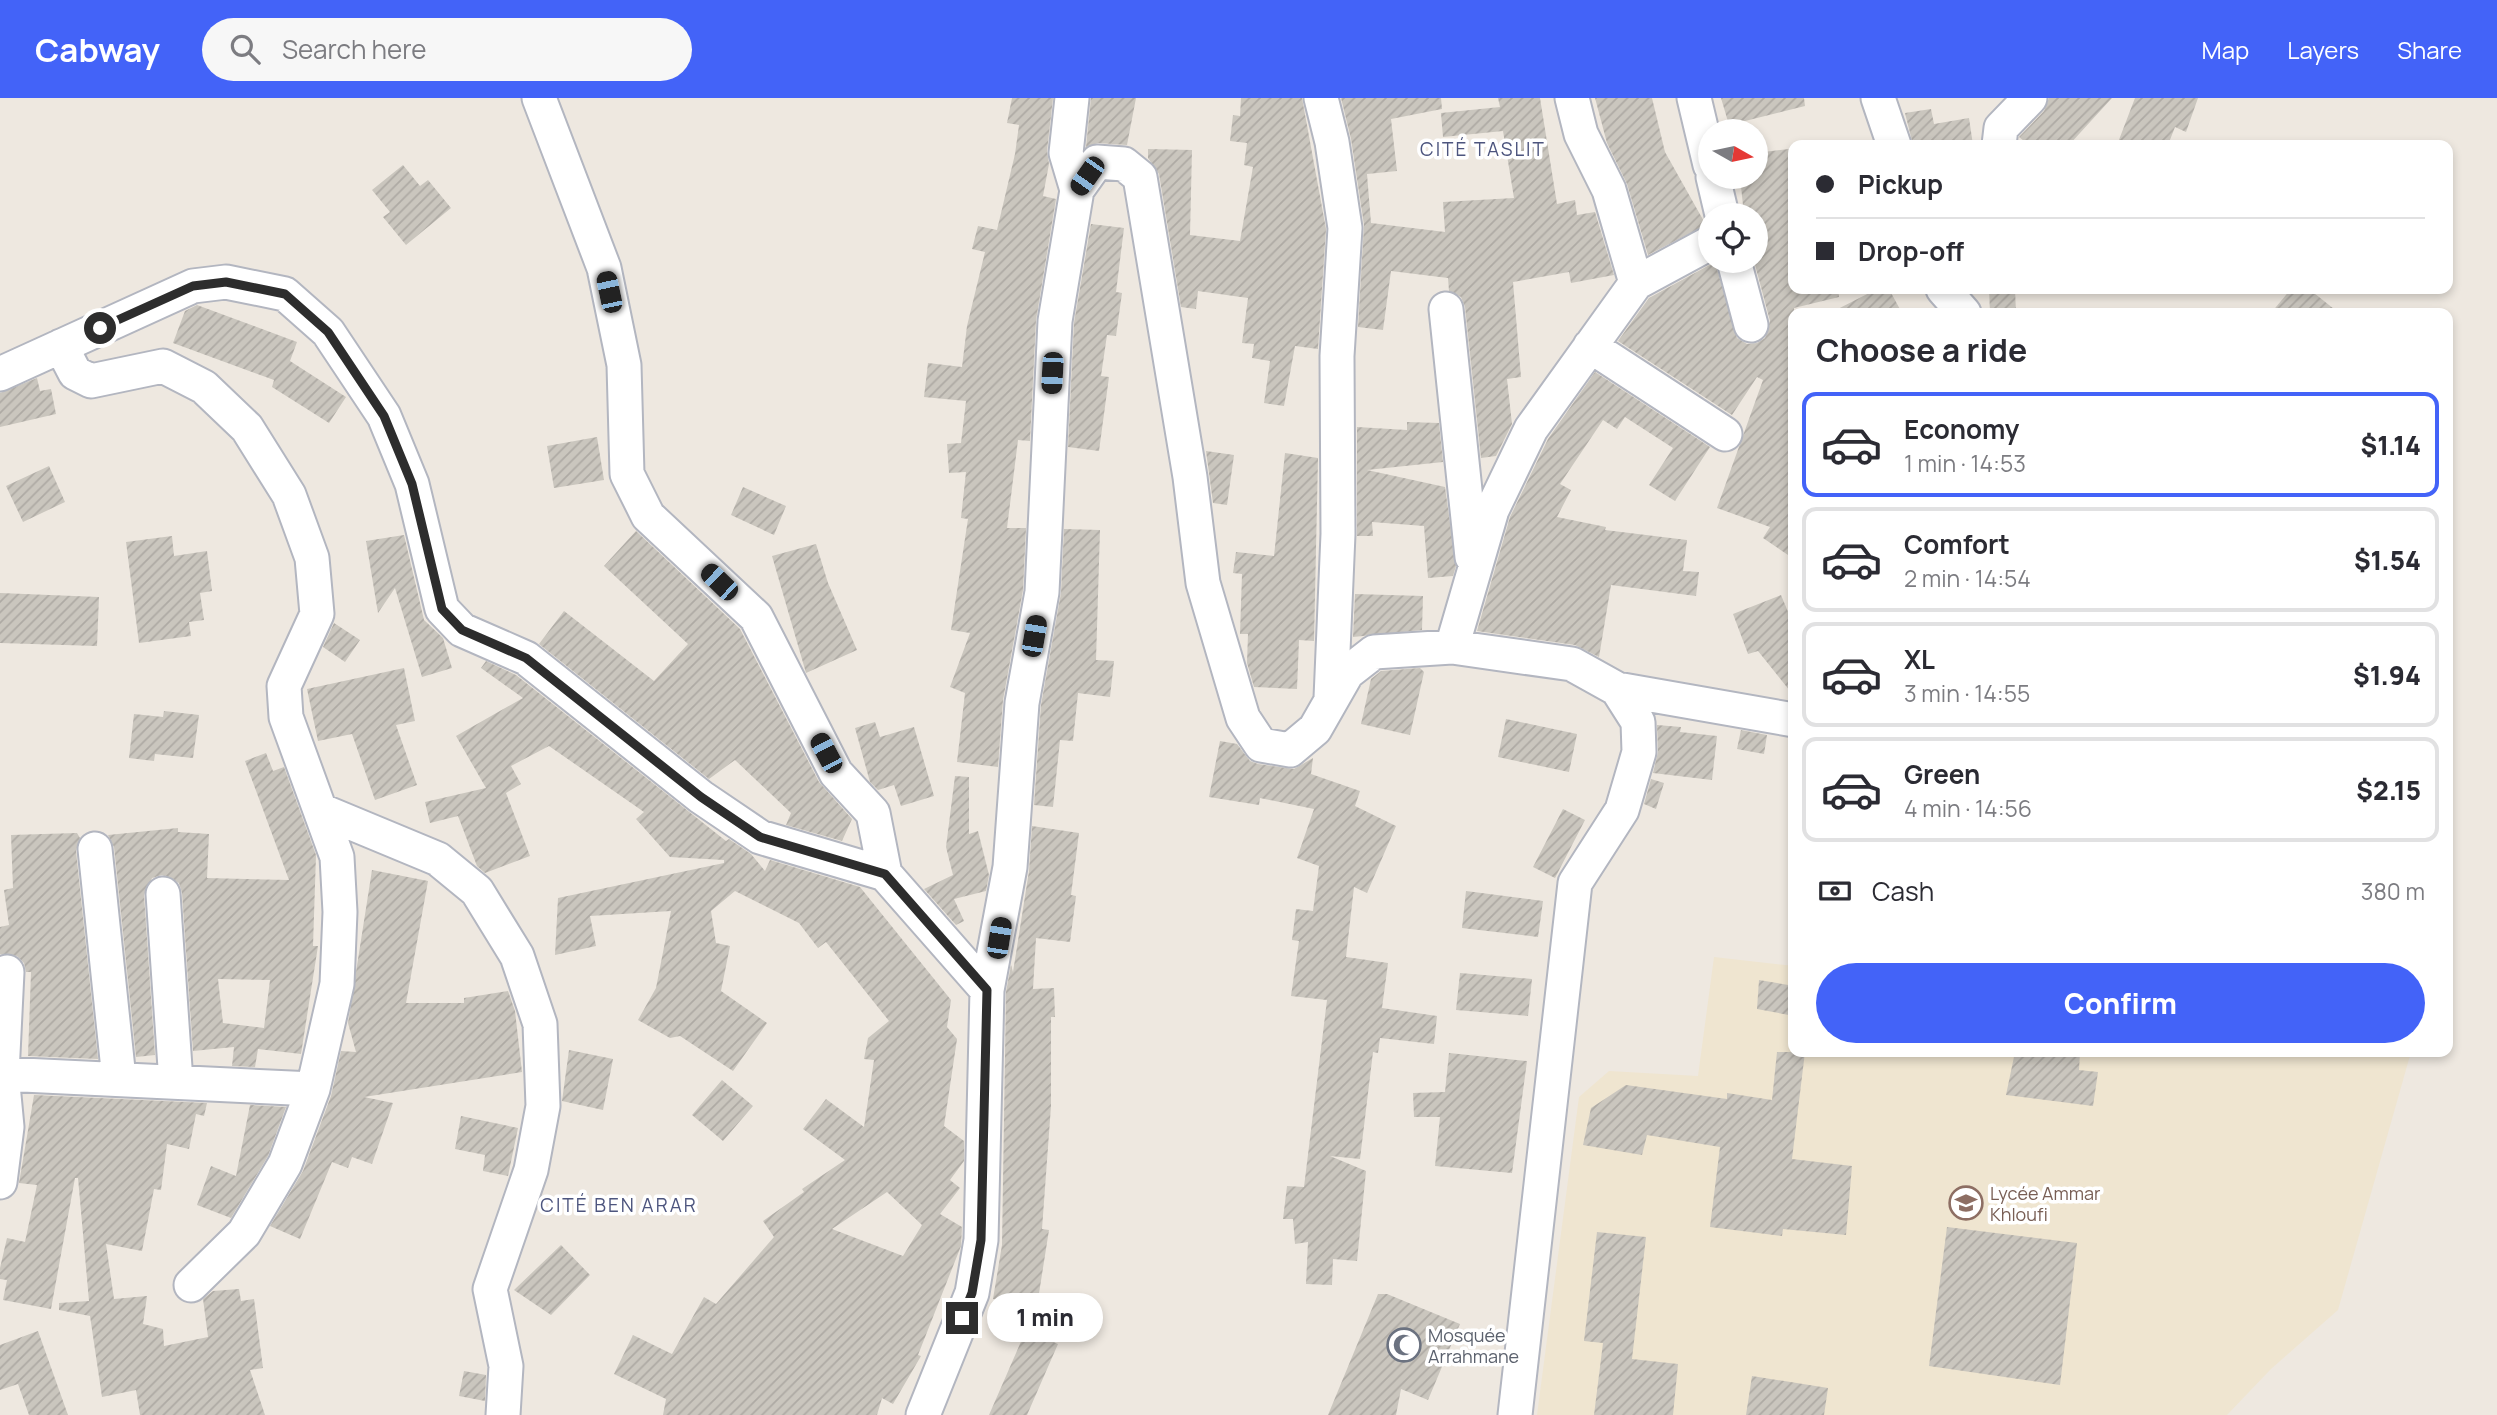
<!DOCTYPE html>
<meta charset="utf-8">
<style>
body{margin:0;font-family:Manrope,sans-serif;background:#f7f7f7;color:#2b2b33;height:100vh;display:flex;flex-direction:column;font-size:26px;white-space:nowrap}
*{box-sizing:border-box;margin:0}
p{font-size:23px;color:#7c7c81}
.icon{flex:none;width:38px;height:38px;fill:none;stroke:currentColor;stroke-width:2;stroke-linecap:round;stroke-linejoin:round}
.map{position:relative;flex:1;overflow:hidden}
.panel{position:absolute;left:1788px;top:210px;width:665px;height:749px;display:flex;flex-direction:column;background:#fff;border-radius:14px;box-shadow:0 4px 10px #0003}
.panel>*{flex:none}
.banner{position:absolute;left:1788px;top:42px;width:665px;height:154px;border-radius:14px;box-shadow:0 4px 10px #0003;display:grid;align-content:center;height:154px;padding:0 28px;background:#fff}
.needle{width:46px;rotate:99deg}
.controls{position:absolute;left:1698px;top:21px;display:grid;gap:14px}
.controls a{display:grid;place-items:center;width:70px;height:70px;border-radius:50%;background:#fff;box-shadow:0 4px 10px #0003;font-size:35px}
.end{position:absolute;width:32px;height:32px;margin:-16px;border:9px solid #2d2d2d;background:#fff;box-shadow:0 0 0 4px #fff}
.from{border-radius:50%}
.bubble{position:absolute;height:49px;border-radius:24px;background:#fff;box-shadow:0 4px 10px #0003;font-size:23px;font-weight:800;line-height:49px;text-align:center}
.car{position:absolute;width:21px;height:42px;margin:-21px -10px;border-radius:9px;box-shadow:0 0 5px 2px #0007;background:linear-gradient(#222 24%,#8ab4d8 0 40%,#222 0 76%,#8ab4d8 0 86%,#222 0)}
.banner b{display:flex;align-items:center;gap:24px;height:66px;font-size:26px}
.banner b+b{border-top:2px solid #e1e1e2}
.banner i{width:18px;height:18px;background:#2b2b33}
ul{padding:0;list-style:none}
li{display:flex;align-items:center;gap:21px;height:105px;margin:0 14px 10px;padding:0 14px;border:4px solid #e1e1e2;border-radius:14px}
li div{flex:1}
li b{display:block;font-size:26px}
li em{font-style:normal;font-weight:800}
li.selected{border-color:#4363f8}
li>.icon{width:63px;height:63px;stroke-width:1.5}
h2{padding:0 28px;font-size:32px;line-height:84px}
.pay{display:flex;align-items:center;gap:18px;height:77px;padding:0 28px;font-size:26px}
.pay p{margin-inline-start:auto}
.cta{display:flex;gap:14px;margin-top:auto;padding:14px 28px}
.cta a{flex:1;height:80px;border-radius:42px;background:#4363f8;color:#fff;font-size:28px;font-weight:800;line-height:80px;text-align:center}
header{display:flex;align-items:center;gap:42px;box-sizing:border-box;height:98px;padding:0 35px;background:#4363f8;color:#fff}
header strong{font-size:33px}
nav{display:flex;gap:38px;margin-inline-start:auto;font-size:24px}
.search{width:490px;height:63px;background:#f7f7f7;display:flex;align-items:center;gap:18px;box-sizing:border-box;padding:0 24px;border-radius:38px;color:#7c7c81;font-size:26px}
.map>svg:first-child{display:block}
.education{fill:#efe5d0}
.building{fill:url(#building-hatch);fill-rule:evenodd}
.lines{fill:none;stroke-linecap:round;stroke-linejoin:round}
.street-casing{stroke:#b3b6c0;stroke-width:37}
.street{stroke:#fff;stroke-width:33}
.route{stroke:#2d2d2d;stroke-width:9}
.labels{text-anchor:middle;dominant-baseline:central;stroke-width:7;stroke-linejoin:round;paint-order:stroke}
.education-label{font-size:18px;fill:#785e54;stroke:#fff;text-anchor:start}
.worship-label{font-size:18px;fill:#5b616d;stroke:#fff;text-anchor:start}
.neighbourhood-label{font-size:19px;letter-spacing:2px;fill:#4d557e;stroke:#fff}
</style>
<header>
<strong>Cabway</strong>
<div class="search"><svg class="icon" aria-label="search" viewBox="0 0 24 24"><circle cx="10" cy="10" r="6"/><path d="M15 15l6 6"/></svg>Search here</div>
<nav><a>Map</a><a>Layers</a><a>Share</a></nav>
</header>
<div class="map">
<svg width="2497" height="1317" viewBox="0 0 2497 1317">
<defs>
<pattern id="building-hatch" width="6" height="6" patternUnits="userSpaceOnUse" patternTransform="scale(1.75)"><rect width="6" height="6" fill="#cac6be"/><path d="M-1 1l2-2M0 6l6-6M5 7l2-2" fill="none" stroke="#aeaaa4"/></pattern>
</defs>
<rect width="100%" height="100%" fill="#eee8e0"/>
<path class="education" d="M 1714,859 L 1794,868 L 1794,954 L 2411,954 L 2338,1212 L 2271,1271 L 2227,1317 L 1537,1317 L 1579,999 L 1609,973 L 1698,978 Z"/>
<path class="building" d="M 1012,0 L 1053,0 L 1047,53 L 1049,66 L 1043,98 L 1056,101 L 1036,222 L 1030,343 L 1018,342 L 1007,430 L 1026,430 L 1023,492 L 1003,602 L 998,669 L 957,664 L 965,595 L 950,589 L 970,535 L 951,532 L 968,421 L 961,420 L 966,374 L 949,375 L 947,346 L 961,345 L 966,303 L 924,299 L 928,265 L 962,269 L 967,228 L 985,154 L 972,151 L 978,128 L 997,132 L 1015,56 L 1019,27 L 1007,25 Z
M 1091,0 L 1136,0 L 1127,47 L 1098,45 L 1086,49 Z
M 1241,0 L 1302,0 L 1326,131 L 1318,251 L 1295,248 L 1284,308 L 1264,305 L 1270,263 L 1252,260 L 1254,246 L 1242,245 L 1248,200 L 1198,193 L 1196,211 L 1181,209 L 1159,76 L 1148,60 L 1148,51 L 1192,52 L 1190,137 L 1240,143 L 1253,69 L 1244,67 L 1247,45 L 1230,43 L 1233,17 L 1240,18 Z
M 1341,0 L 1441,0 L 1442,11 L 1391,21 L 1397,73 L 1367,76 L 1371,125 L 1445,134 L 1443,104 L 1514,100 L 1503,33 L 1443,39 L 1441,15 L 1500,9 L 1498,0 L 1540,0 L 1557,106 L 1575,102 L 1577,117 L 1595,114 L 1614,177 L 1571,185 L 1569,174 L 1513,184 L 1521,279 L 1507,281 L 1512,326 L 1496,358 L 1481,360 L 1465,209 L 1461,199 L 1449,193 L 1448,180 L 1391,173 L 1383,232 L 1358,229 L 1364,127 L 1351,41 Z
M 1595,0 L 1652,0 L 1665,54 L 1706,127 L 1648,157 L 1627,86 L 1607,45 Z
M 1721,0 L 1804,0 L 1805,8 L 1729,27 Z
M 2049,0 L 2112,0 L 2069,47 L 2029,47 L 2019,39 L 2044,13 Z
M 2135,0 L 2198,0 L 2186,34 L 2175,29 L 2168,47 L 2117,47 Z
M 1931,11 L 1934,26 L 1969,20 L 1973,47 L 1913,47 L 1905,15 Z
M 1789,51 L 1794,87 L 1794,191 L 1838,191 L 1839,199 L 1794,210 L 1794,461 L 1763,440 L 1770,429 L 1717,410 L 1763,282 L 1757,279 L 1732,317 L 1618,243 L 1649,200 L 1715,164 L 1737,240 L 1747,246 L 1757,245 L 1765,240 L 1770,223 L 1754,163 L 1755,117 L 1744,117 L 1740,79 L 1755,79 L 1755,55 Z
M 403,67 L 420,88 L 428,82 L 451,110 L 406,147 L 383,119 L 390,114 L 372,92 Z
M 1091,126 L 1124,130 L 1116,194 L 1122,195 L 1116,238 L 1107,237 L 1101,278 L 1109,279 L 1099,353 L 1068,349 L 1074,225 Z
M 1877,191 L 1889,191 L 1902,215 L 1830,215 Z
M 1989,191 L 2015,191 L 2016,215 L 1990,215 Z
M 2291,191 L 2309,191 L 2339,215 L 2271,215 Z
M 197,207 L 297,244 L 290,263 L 346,299 L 329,325 L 272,289 L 274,282 L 173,245 L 185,213 Z
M 1595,274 L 1710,349 L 1675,403 L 1649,387 L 1673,350 L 1625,319 L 1617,331 L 1603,322 L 1560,386 L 1571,392 L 1557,419 L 1606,429 L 1605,432 L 1687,442 L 1683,473 L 1699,474 L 1696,498 L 1611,487 L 1599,559 L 1575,547 L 1477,533 L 1510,419 L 1548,341 Z
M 37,280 L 40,293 L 51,291 L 56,316 L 0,329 L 0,295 Z
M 1407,324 L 1439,325 L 1443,364 L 1367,372 L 1445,389 L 1456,468 L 1453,478 L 1428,480 L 1424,428 L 1372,424 L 1373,438 L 1357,438 L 1357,329 L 1407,332 Z
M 597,339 L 604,382 L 554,390 L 547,348 Z
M 1206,353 L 1234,357 L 1227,407 L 1213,405 Z
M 1285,355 L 1318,360 L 1314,543 L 1299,542 L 1297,591 L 1254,589 L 1247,565 L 1248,536 L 1240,536 L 1242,476 L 1233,475 L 1236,454 L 1274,458 Z
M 49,368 L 65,404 L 23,424 L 6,388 Z
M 743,389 L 786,408 L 774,437 L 731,417 Z
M 1064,431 L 1100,432 L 1096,562 L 1114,563 L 1110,599 L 1078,595 L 1073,643 L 1060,642 L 1053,709 L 1034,707 L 1041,607 L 1061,495 Z
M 636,433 L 740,531 L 819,684 L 852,721 L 842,743 L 786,727 L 791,715 L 735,662 L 709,681 L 539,546 L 564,513 L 654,583 L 688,546 L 604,468 Z
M 404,437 L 424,522 L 443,540 L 452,570 L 422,579 L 395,490 L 378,515 L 366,443 Z
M 172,438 L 174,458 L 207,453 L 212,493 L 200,495 L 204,522 L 189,524 L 191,538 L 139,545 L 126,444 Z
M 816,446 L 828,485 L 857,552 L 806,575 L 772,458 Z
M 0,495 L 99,499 L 97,548 L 0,545 Z
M 1355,496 L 1423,498 L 1422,532 L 1353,539 Z
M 1781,497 L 1794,528 L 1794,598 L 1758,553 L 1748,556 L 1733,516 Z
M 334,525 L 360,542 L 345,564 L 323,549 Z
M 486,563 L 516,577 L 726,743 L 729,741 L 751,756 L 765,773 L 770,762 L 860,789 L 951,902 L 947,929 L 957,941 L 944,1028 L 964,1043 L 964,1063 L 950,1082 L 960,1090 L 940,1116 L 962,1129 L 961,1148 L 918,1257 L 921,1258 L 893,1306 L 882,1300 L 877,1317 L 663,1317 L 666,1301 L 614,1276 L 633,1237 L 672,1256 L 704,1199 L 716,1206 L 774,1139 L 763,1123 L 804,1094 L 802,1091 L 845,1062 L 803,1031 L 826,1001 L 864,1029 L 874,962 L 864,961 L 868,940 L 889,923 L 826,844 L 818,850 L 799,825 L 735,793 L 711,813 L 716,845 L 730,848 L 721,893 L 767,925 L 733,973 L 680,938 L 670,940 L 638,922 L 656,890 L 671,813 L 590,818 L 596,848 L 555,857 L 558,800 L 724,765 L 724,762 L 670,759 L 636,721 L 644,714 L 549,648 L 511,668 L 521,686 L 506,695 L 530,758 L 485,775 L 477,768 L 458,718 L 430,725 L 425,704 L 486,690 L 456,638 L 523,600 L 481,570 ZM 887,1094 L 922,1127 L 903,1158 L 832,1131 Z
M 404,570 L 415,623 L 396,627 L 417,687 L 375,702 L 352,636 L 318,643 L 307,591 Z
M 1420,570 L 1424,574 L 1410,637 L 1361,626 L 1371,581 L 1381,573 Z
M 164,613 L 199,617 L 193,660 L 155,656 L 154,663 L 129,660 L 134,616 L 163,619 Z
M 1506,621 L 1577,636 L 1569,674 L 1498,659 Z
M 875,624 L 880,639 L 914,629 L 934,698 L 901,708 L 894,687 L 878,692 L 870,684 L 855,630 Z
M 1657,627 L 1681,629 L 1680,634 L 1717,638 L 1712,682 L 1653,675 L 1658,654 Z
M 1741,632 L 1767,637 L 1764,656 L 1737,651 Z
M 1220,643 L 1237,646 L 1250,663 L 1258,666 L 1294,671 L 1313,660 L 1311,676 L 1360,693 L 1355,708 L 1396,728 L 1367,795 L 1354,789 L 1346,859 L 1388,865 L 1382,910 L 1437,918 L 1434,946 L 1380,940 L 1378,955 L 1373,954 L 1360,1061 L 1330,1058 L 1366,1073 L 1357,1163 L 1333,1161 L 1332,1187 L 1306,1186 L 1308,1144 L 1295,1146 L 1293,1121 L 1283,1121 L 1287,1088 L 1304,1089 L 1327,902 L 1291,898 L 1299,843 L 1292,842 L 1296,811 L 1313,813 L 1319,768 L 1297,760 L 1314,711 L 1260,700 L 1259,707 L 1209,699 Z
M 266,655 L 273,673 L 284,669 L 316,757 L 313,848 L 318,848 L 301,956 L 258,951 L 255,969 L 232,968 L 234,949 L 193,953 L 182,795 L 179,785 L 162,777 L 152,780 L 144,797 L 155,957 L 136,959 L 114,749 L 108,737 L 178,730 L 178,734 L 209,736 L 207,780 L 289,782 L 245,663 ZM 218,881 L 270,882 L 264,930 L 223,925 Z
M 955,678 L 969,679 L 969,736 L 978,733 L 989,777 L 986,793 L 954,801 L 964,823 L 956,827 L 924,791 L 953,777 L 946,749 Z
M 1651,681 L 1664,685 L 1656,711 L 1644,706 Z
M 1563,711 L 1585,722 L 1555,780 L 1533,769 Z
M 1032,728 L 1079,735 L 1071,797 L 1076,798 L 1070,844 L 1036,840 L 1033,891 L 1054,890 L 1055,919 L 1051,919 L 1051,1008 L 1042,1131 L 1049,1132 L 1037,1208 L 993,1201 L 1002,1147 L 1006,894 L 1011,867 L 1013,874 L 1029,773 Z
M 77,735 L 80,740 L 76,753 L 98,961 L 28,958 L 31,874 L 26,874 L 24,865 L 17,858 L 0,856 L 0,829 L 9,827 L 4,792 L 13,790 L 11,737 Z
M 372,772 L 428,783 L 406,905 L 464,905 L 464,900 L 508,893 L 515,913 L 522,974 L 364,999 L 393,1005 L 372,1066 L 352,1059 L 348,1070 L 332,1064 L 300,1141 L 270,1128 L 303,1073 L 331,998 L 341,953 L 356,954 L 348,925 Z
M 1466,793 L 1543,803 L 1538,839 L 1462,830 Z
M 1460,875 L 1532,881 L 1528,918 L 1456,912 Z
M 1759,882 L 1794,888 L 1794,918 L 1757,911 Z
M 569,952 L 613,961 L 603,1012 L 562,1003 Z
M 1777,954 L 1805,954 L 1792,1061 L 1852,1068 L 1846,1137 L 1783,1131 L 1782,1138 L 1710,1129 L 1720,1049 L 1647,1037 L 1642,1057 L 1583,1047 L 1591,1010 L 1626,987 L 1727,1001 L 1727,995 L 1772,1002 Z
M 2015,954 L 2080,954 L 2079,972 L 2098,974 L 2093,1008 L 2006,997 Z
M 1449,955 L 1527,963 L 1512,1075 L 1435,1068 L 1440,1019 L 1414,1019 L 1413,995 L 1445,994 Z
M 722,982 L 753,1008 L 723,1043 L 692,1017 Z
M 34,997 L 207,1005 L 204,1018 L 196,1016 L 189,1051 L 167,1046 L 161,1092 L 154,1091 L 142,1153 L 106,1146 L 114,1201 L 147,1198 L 143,1226 L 163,1231 L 164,1248 L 208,1239 L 203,1201 L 213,1193 L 239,1191 L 241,1203 L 254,1201 L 263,1270 L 250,1272 L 265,1317 L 140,1317 L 136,1292 L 102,1299 L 90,1218 L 59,1212 L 59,1205 L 89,1203 L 78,1080 L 75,1080 L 51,1211 L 3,1202 L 7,1182 L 0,1181 L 0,1170 L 7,1140 L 25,1144 L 37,1087 L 19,1085 Z
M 250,1007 L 286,1009 L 268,1058 L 231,1120 L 197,1107 L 211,1068 L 236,1078 Z
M 461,1018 L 518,1030 L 508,1078 L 483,1073 L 485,1057 L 455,1051 Z
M 1947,1129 L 2077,1145 L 2060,1287 L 1929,1268 Z
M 1597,1134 L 1646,1139 L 1632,1261 L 1678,1266 L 1673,1317 L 1594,1317 L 1603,1245 L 1584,1243 Z
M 561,1147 L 590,1177 L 551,1217 L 514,1192 Z
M 1378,1196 L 1387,1196 L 1460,1226 L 1428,1302 L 1401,1291 L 1396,1317 L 1328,1317 Z
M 1026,1232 L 1058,1246 L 1027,1317 L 989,1317 Z
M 38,1233 L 68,1317 L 29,1317 L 18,1286 L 0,1292 L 0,1247 Z
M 464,1273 L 486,1277 L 485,1303 L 459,1298 Z
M 1752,1278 L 1828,1290 L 1824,1317 L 1746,1317 Z"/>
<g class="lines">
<defs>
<path id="street" d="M 539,0 L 604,170 L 624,267 L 627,376 L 648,418 L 756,519 L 836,675 L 873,715 L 885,776 L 987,892
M 1072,0 L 1066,55 L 1077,92
M 1321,0 L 1332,44 L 1345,130 L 1337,258 L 1338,436 L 1331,600
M 1572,0 L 1581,36 L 1609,92 L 1636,185
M 1694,0 L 1710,67
M 1878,0 L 1894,47
M 1999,47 L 2001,30 L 2030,0
M 1713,79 L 1722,117
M 1734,163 L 1751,227
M 1943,191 L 1964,215
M 1446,211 L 1472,459
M 61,248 L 75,275 L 91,283 L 163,268 L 204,289 L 247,330 L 289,397 L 312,460 L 317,516 L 284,588 L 286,619 L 337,759 L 340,814 L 337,886 L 313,991 L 285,1066 L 244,1135 L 191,1187
M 1590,248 L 1725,336
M 0,276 L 193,188 L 226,184 L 285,196 L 328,234 L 384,318 L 412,386 L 442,511 L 462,532 L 526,560 L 701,699 L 760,739 L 885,776
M 1452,549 L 1492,412 L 1531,331 L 1636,185 L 1710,145
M 1617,591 L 1794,622
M 320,712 L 438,761 L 477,793 L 517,858 L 540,926 L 543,1008 L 531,1072 L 490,1191 L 506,1268 L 503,1317
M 95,751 L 119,981
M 163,796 L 176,984
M 2,976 L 313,991
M 0,1084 L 7,1029 L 2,976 L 7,874
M 923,1317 L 972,1195 L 981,1142 L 987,892 L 1010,769 L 1022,605 L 1042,494 L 1055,223 L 1077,92 L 1097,64 L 1124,66 L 1140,79 L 1190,379 L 1203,485 L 1243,620 L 1261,647 L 1290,652 L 1315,631 L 1347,575 L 1374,554 L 1452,549 L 1572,566 L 1617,591 L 1638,624 L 1639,654 L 1622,712 L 1575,785 L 1515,1317"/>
</defs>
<use href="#street" class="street-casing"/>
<use href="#street" class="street"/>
</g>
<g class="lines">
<path class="route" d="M 100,230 L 193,188 L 226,184 L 285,196 L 328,234 L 384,318 L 412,386 L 442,511 L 462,532 L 526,560 L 701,699 L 760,739 L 885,776 L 987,892 L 981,1142 L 972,1195 L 962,1220"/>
</g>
<defs>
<symbol id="school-ring" viewBox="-11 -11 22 22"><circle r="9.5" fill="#fff" stroke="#8d6e63" stroke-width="1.5"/><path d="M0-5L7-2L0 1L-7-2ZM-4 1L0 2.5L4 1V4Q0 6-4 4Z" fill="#8d6e63"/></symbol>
<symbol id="mosque-ring" viewBox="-11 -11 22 22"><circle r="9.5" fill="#fff" stroke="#6b7280" stroke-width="1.5"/><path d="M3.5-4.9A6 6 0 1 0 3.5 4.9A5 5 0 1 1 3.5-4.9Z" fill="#6b7280"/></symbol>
</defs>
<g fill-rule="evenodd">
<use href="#school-ring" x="1947" y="1086" width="38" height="38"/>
<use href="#mosque-ring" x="1385" y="1228" width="38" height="38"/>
</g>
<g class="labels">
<g class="education-label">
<text x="1990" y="1095">Lycée Ammar<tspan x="1990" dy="21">Khloufi</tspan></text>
</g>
<g class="worship-label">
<text x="1428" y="1237">Mosquée<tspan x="1428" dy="21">Arrahmane</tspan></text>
</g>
<g class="neighbourhood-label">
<text x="1483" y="51">CITÉ TASLIT</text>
<text x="619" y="1107">CITÉ BEN ARAR</text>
</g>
</g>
</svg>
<div class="controls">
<a><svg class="needle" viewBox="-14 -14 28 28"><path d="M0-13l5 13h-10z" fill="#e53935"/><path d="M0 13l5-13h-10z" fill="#7c7c81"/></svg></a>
<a><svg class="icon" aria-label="locate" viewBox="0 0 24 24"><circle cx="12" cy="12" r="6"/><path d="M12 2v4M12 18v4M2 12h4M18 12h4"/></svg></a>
</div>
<i class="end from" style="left:100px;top:230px"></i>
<i class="end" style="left:962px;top:1220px"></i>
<div class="bubble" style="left:987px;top:1195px;width:116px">1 min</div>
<i class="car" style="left:1087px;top:78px;rotate:215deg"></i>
<i class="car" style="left:609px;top:194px;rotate:348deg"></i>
<i class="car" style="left:1052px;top:275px;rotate:183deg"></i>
<i class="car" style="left:719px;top:484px;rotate:314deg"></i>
<i class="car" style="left:1034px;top:538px;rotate:10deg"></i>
<i class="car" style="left:826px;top:655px;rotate:332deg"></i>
<i class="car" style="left:999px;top:840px;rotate:9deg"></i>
<div class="banner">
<b><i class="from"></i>Pickup</b>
<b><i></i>Drop-off</b>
</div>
<section class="panel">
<h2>Choose a ride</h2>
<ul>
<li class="selected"><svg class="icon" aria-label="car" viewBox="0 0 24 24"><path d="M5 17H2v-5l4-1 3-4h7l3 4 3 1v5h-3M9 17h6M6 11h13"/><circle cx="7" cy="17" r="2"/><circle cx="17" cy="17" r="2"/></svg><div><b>Economy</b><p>1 min · 14:53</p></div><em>$1.14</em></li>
<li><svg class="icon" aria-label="car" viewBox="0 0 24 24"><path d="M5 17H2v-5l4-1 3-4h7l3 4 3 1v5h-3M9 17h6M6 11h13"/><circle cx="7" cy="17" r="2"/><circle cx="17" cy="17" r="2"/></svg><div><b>Comfort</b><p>2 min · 14:54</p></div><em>$1.54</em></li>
<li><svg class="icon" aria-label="car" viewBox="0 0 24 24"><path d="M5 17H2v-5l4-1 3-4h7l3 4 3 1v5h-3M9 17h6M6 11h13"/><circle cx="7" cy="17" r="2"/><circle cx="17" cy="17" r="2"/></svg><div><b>XL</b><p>3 min · 14:55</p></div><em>$1.94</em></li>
<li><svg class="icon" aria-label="car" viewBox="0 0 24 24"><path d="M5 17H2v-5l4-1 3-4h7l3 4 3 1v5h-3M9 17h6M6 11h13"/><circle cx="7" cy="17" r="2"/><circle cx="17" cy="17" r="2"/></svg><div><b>Green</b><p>4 min · 14:56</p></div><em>$2.15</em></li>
</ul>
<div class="pay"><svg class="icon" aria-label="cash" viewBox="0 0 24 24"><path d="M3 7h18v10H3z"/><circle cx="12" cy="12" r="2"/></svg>Cash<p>380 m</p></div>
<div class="cta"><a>Confirm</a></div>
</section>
</div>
